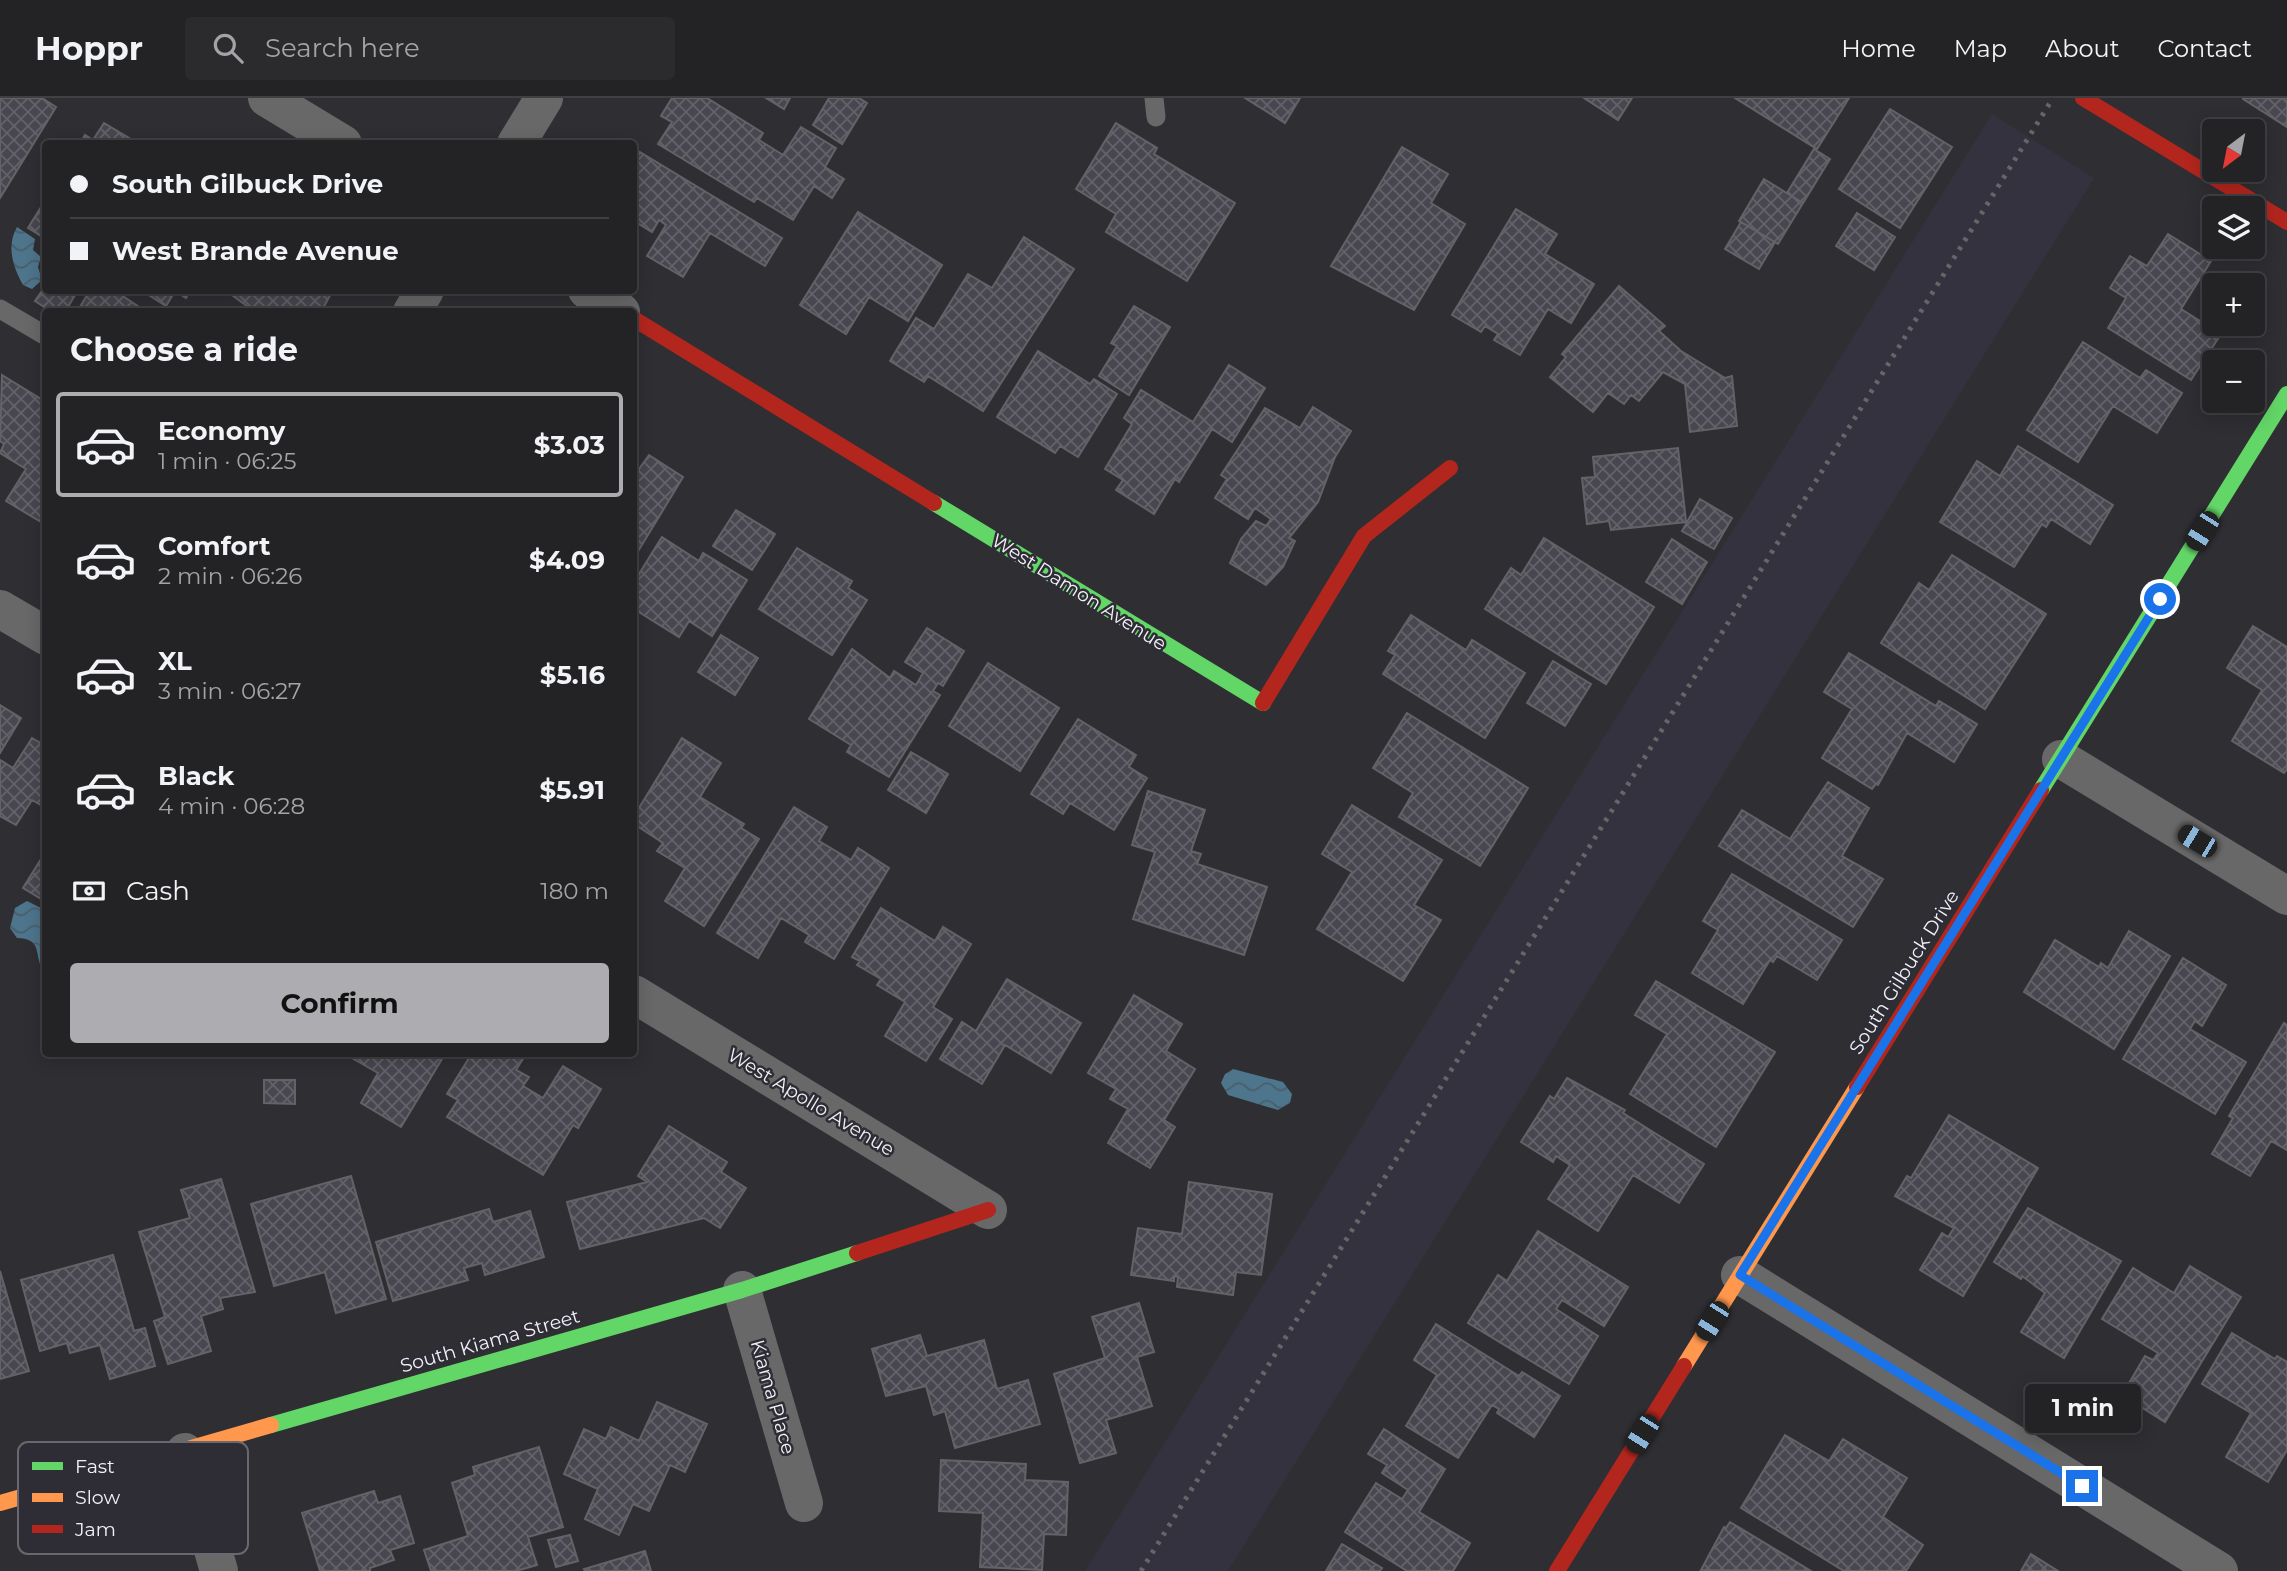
<!DOCTYPE html>
<meta charset="utf-8">
<style>
body{margin:0;font-family:Montserrat,sans-serif;background:#2b2b2e;color:#f1f3f6;height:100vh;display:flex;flex-direction:column;font-size:26px;white-space:nowrap}
*{box-sizing:border-box;margin:0}
p{font-size:23px;color:#a3a4a7}
.icon{flex:none;width:38px;height:38px;fill:none;stroke:currentColor;stroke-width:2;stroke-linecap:round;stroke-linejoin:round}
.map{position:relative;flex:1;overflow:hidden}
.panel{position:absolute;left:42px;top:210px;width:595px;height:749px;display:flex;flex-direction:column;background:#232326;border-radius:7px;box-shadow:0 4px 18px #0003,0 0 0 2px #404043}
.panel>*{flex:none}
.top-card{position:absolute;left:42px;top:42px;width:595px;height:154px;border-radius:7px;box-shadow:0 4px 18px #0003,0 0 0 2px #404043;display:grid;align-content:center;height:154px;padding:0 28px;background:#232326}
.needle{width:46px;rotate:212deg}
.controls{position:absolute;left:2202px;top:21px;display:grid;gap:14px}
.controls a{display:grid;place-items:center;width:63px;height:63px;border-radius:7px;background:#232326;box-shadow:0 4px 18px #0003,0 0 0 2px #404043;font-size:35px}
.end{position:absolute;width:32px;height:32px;margin:-16px;border:9px solid #1a73e8;background:#fff;box-shadow:0 0 0 4px #fff}
.from{border-radius:50%}
.bubble{position:absolute;height:49px;border-radius:7px;background:#232326;box-shadow:0 4px 18px #0003,0 0 0 2px #404043;font-size:23px;font-weight:700;line-height:49px;text-align:center}
.car{position:absolute;width:21px;height:42px;margin:-21px -10px;border-radius:9px;box-shadow:0 0 5px 2px #0007;background:linear-gradient(#222 24%,#8ab4d8 0 40%,#222 0 76%,#8ab4d8 0 86%,#222 0)}
.top-card b{display:flex;align-items:center;gap:24px;height:66px;font-size:26px}
.top-card b+b{border-top:2px solid #404043}
.top-card i{width:18px;height:18px;background:#f1f3f6}
ul{padding:0;list-style:none}
li{display:flex;align-items:center;gap:21px;height:105px;margin:0 14px 10px;padding:0 14px;border:4px solid transparent;border-radius:7px}
li div{flex:1}
li b{display:block;font-size:26px}
li em{font-style:normal;font-weight:700}
li.on{border-color:#acacb1}
li>.icon{width:63px;height:63px;stroke-width:1.5}
h2{padding:0 28px;font-size:32px;line-height:84px}
.pay{display:flex;align-items:center;gap:18px;height:77px;padding:0 28px;font-size:26px}
.pay p{margin-inline-start:auto}
.cta{display:flex;gap:14px;margin-top:auto;padding:14px 28px}
.cta a{flex:1;height:80px;border-radius:7px;background:#acacb1;color:#111;font-size:28px;font-weight:700;line-height:80px;text-align:center}
header{display:flex;align-items:center;gap:42px;box-sizing:border-box;height:98px;padding:0 35px;background:#232326;border-bottom:2px solid #404043}
header strong{font-size:33px}
nav{display:flex;gap:38px;margin-inline-start:auto;font-size:24px}
.search{width:490px;height:63px;background:#2b2b2e;display:flex;align-items:center;gap:18px;box-sizing:border-box;padding:0 24px;border-radius:7px;color:#a3a4a7;font-size:26px}
.map>svg:first-child{display:block}
.built{fill:#34323e}
.water{fill:url(#water-waves)}
.building{fill:url(#building-cross-hatch);stroke:#636367;stroke-width:2}
.lines{fill:none;stroke-linecap:round;stroke-linejoin:round}
.lane{stroke:#696869;stroke-width:19}
.street{stroke:#696869;stroke-width:38}
.fast{stroke:#63d668;stroke-width:16}
.slow{stroke:#ff974d;stroke-width:16}
.jam{stroke:#b3261e;stroke-width:16}
.rail{stroke:#666567;stroke-width:5;stroke-dasharray:3.5 7;stroke-linecap:butt}
.route{stroke:#1a73e8;stroke-width:9}
.labels{text-anchor:middle;dominant-baseline:central;stroke-width:5;stroke-linejoin:round;paint-order:stroke}
.street-label{font-size:19px;fill:#f0f0f5;stroke:#2e2d35}
.key{fill:#2e2d35;stroke:#68686f;stroke-width:2}
.key-label{font-size:19px;fill:#f0f0f5}
</style>
<header>
<strong>Hoppr</strong>
<div class="search"><svg class="icon" aria-label="search" viewBox="0 0 24 24"><circle cx="10" cy="10" r="6"/><path d="M15 15l6 6"/></svg>Search here</div>
<nav><a>Home</a><a>Map</a><a>About</a><a>Contact</a></nav>
</header>
<div class="map">
<svg width="2287" height="1473" viewBox="0 0 2287 1473">
<defs>
<pattern id="water-waves" width="16" height="10" patternUnits="userSpaceOnUse" patternTransform="scale(1.75)"><rect width="16" height="10" fill="#4d758c"/><path d="M0 5q4-4 8 0t8 0" fill="none" stroke="#4a5e6b"/></pattern>
<pattern id="building-cross-hatch" width="8" height="8" patternUnits="userSpaceOnUse" patternTransform="scale(1.75)"><rect width="8" height="8" fill="#484750"/><path d="M0 0l8 8M0 8l8-8" fill="none" stroke="#63626a"/></pattern>
</defs>
<rect width="100%" height="100%" fill="#2f2f33"/>
<path class="built" d="M 1992,16 L 2094,80 L 1228,1473 L 1085,1473 Z"/>
<path class="water" d="M 17,129 L 35,141 L 33,152 L 41,159 L 38,169 L 42,182 L 32,191 L 23,187 C 13,169 6,148 17,129 Z
M 27,803 L 45,812 L 45,876 C 32,858 45,841 17,840 L 10,830 L 15,810 Z
M 1233,971 L 1283,984 L 1292,996 L 1290,1005 L 1278,1012 L 1228,997 L 1221,985 L 1225,976 Z"/>
<path class="building" d="M 0,0 L 42,0 L 56,9 L 0,100 Z
M 672,0 L 707,0 L 763,35 L 759,42 L 783,57 L 801,29 L 836,50 L 825,69 L 844,81 L 832,100 L 814,88 L 793,122 L 757,100 L 754,104 L 658,46 L 672,24 L 661,18 Z
M 766,0 L 790,0 L 784,11 Z
M 829,0 L 859,0 L 867,5 L 842,46 L 813,27 Z
M 1245,0 L 1300,0 L 1285,25 Z
M 1584,0 L 1632,0 L 1618,22 Z
M 1735,0 L 1849,0 L 1817,51 Z
M 2287,0 L 2287,29 L 2243,1 L 2243,0 Z
M 1890,11 L 1952,49 L 1900,130 L 1839,91 Z
M 104,25 L 139,46 L 80,46 L 85,37 L 93,42 Z
M 1116,25 L 1157,50 L 1154,56 L 1235,105 L 1187,183 L 1106,134 L 1116,116 L 1076,91 Z
M 1402,49 L 1448,76 L 1431,105 L 1465,126 L 1414,212 L 1331,168 Z
M 1814,51 L 1830,61 L 1803,105 L 1787,95 Z
M 640,54 L 782,140 L 765,168 L 710,135 L 683,179 L 647,158 L 666,127 L 659,122 L 652,134 L 634,123 L 634,64 Z
M 1764,81 L 1803,105 L 1778,146 L 1739,123 Z
M 46,101 L 46,141 L 28,130 Z
M 1516,111 L 1557,136 L 1545,156 L 1594,186 L 1571,225 L 1548,211 L 1520,257 L 1494,242 L 1498,236 L 1485,228 L 1481,234 L 1452,217 Z
M 858,114 L 942,167 L 908,223 L 869,199 L 846,236 L 800,207 Z
M 1857,115 L 1895,139 L 1874,172 L 1836,148 Z
M 1741,124 L 1775,144 L 1759,171 L 1725,151 Z
M 2168,136 L 2211,163 L 2181,211 L 2221,236 L 2191,282 L 2108,230 L 2126,200 L 2110,190 L 2130,158 L 2147,168 Z
M 1024,139 L 1074,171 L 983,313 L 928,278 L 924,284 L 890,263 L 916,220 L 934,231 L 968,176 L 992,190 Z
M 46,187 L 46,192 L 78,192 L 65,214 L 52,214 L 35,203 Z
M 1619,188 L 1665,228 L 1659,233 L 1681,253 L 1725,280 L 1732,278 L 1737,328 L 1690,334 L 1685,286 L 1663,274 L 1639,303 L 1631,297 L 1624,306 L 1608,295 L 1593,314 L 1550,279 L 1566,259 L 1562,256 Z
M 90,192 L 114,192 L 142,211 L 140,214 L 77,214 Z
M 141,192 L 190,192 L 186,200 L 175,193 L 166,208 Z
M 225,192 L 333,192 L 321,214 L 255,214 Z
M 1134,208 L 1170,229 L 1129,297 L 1099,278 L 1117,248 L 1111,245 Z
M 2083,244 L 2140,280 L 2146,272 L 2182,295 L 2157,335 L 2113,308 L 2078,364 L 2027,332 Z
M 1038,253 L 1090,286 L 1094,281 L 1117,296 L 1078,359 L 1060,348 L 1055,355 L 997,319 Z
M 1229,267 L 1265,290 L 1232,344 L 1212,331 L 1179,384 L 1175,381 L 1154,416 L 1116,392 L 1123,382 L 1105,371 L 1132,326 L 1124,320 L 1141,292 L 1193,324 Z
M 2,277 L 46,304 L 46,427 L 6,403 L 26,371 L 0,355 L 4,346 L 0,343 Z
M 1313,309 L 1351,333 L 1335,359 L 1318,404 L 1289,440 L 1295,443 L 1283,469 L 1266,487 L 1230,465 L 1241,441 L 1256,423 L 1266,428 L 1271,421 L 1255,410 L 1248,421 L 1215,400 L 1227,381 L 1221,377 L 1265,310 L 1300,330 Z
M 2018,348 L 2113,407 L 2090,446 L 2051,421 L 2046,429 L 2042,426 L 2014,469 L 1940,424 L 1977,363 L 2000,378 Z
M 1678,350 L 1686,424 L 1611,432 L 1609,423 L 1587,426 L 1582,380 L 1595,379 L 1593,359 Z
M 649,357 L 683,379 L 634,460 L 634,378 Z
M 1700,401 L 1732,420 L 1714,451 L 1682,433 Z
M 736,412 L 775,436 L 752,472 L 713,448 Z
M 662,439 L 699,463 L 703,455 L 747,482 L 712,538 L 689,523 L 679,539 L 634,511 L 634,484 Z
M 1544,440 L 1654,509 L 1606,586 L 1485,511 L 1511,470 L 1521,477 Z
M 1672,441 L 1707,464 L 1682,506 L 1646,484 Z
M 797,450 L 852,483 L 848,490 L 867,502 L 832,557 L 759,511 Z
M 1952,457 L 2046,516 L 1985,611 L 1881,545 L 1919,485 L 1929,492 Z
M 1411,517 L 1466,552 L 1472,542 L 1525,575 L 1485,640 L 1383,576 L 1395,557 L 1388,553 Z
M 2253,528 L 2287,549 L 2287,671 L 2284,675 L 2232,643 L 2262,592 L 2227,570 Z
M 927,530 L 964,553 L 943,588 L 938,585 L 933,593 L 940,597 L 889,679 L 847,654 L 851,647 L 809,621 L 852,551 L 890,580 L 894,573 L 916,587 L 923,575 L 905,564 Z
M 721,537 L 758,560 L 735,597 L 698,574 Z
M 1849,555 L 1936,608 L 1939,603 L 1977,626 L 1954,664 L 1907,635 L 1878,687 L 1876,686 L 1872,691 L 1822,660 L 1852,611 L 1824,594 Z
M 1553,563 L 1591,586 L 1565,628 L 1527,605 Z
M 988,565 L 1059,610 L 1020,673 L 949,628 Z
M 0,607 L 21,620 L 0,655 Z
M 1407,615 L 1528,690 L 1480,768 L 1399,719 L 1413,695 L 1373,670 Z
M 1078,621 L 1136,657 L 1129,669 L 1147,680 L 1114,732 L 1070,705 L 1063,716 L 1031,696 Z
M 32,640 L 46,648 L 46,710 L 32,702 L 16,727 L 0,718 L 0,662 L 13,670 Z
M 682,640 L 721,665 L 700,699 L 744,726 L 741,730 L 759,741 L 704,828 L 665,803 L 685,770 L 657,753 L 663,745 L 634,726 L 634,718 Z
M 911,654 L 948,676 L 926,715 L 888,692 Z
M 1828,684 L 1869,710 L 1842,758 L 1883,781 L 1853,829 L 1719,748 L 1742,712 L 1790,741 Z
M 1148,693 L 1205,712 L 1191,753 L 1201,756 L 1197,766 L 1267,789 L 1244,857 L 1133,821 L 1155,754 L 1132,747 Z
M 1352,707 L 1442,762 L 1414,807 L 1441,822 L 1403,883 L 1317,831 L 1352,774 L 1322,756 Z
M 794,709 L 827,729 L 819,743 L 851,762 L 858,750 L 889,770 L 834,861 L 805,844 L 809,837 L 781,820 L 758,860 L 717,835 Z
M 46,753 L 46,804 L 23,790 Z
M 1732,776 L 1842,842 L 1817,882 L 1777,858 L 1773,864 L 1770,862 L 1743,906 L 1692,875 L 1718,832 L 1703,823 Z
M 881,810 L 935,843 L 943,829 L 971,846 L 933,909 L 952,921 L 926,963 L 885,938 L 905,904 L 877,887 L 881,881 L 857,867 L 860,863 L 852,859 Z
M 2129,833 L 2170,858 L 2114,951 L 2024,894 L 2055,842 L 2099,869 L 2101,865 L 2108,870 Z
M 2183,860 L 2226,887 L 2202,928 L 2195,923 L 2190,931 L 2246,964 L 2215,1016 L 2123,961 Z
M 1007,881 L 1081,925 L 1051,975 L 1005,947 L 982,986 L 940,961 L 962,924 L 976,933 Z
M 1656,883 L 1775,954 L 1716,1049 L 1630,996 L 1667,936 L 1635,917 Z
M 1134,897 L 1182,926 L 1166,953 L 1195,971 L 1164,1022 L 1175,1029 L 1150,1070 L 1108,1045 L 1128,1011 L 1110,1001 L 1116,991 L 1088,975 Z
M 2284,925 L 2287,927 L 2287,1052 L 2271,1043 L 2250,1078 L 2212,1056 L 2233,1020 L 2229,1018 Z
M 345,956 L 445,956 L 401,1029 L 361,1005 L 378,975 Z
M 477,956 L 526,956 L 516,972 L 529,979 L 523,988 L 543,1000 L 563,968 L 601,991 L 578,1030 L 573,1027 L 543,1077 L 447,1019 L 458,1002 L 447,996 L 469,960 L 473,961 Z
M 1567,980 L 1625,1012 L 1623,1015 L 1704,1066 L 1679,1105 L 1633,1077 L 1598,1133 L 1548,1101 L 1570,1067 L 1556,1058 L 1553,1064 L 1521,1044 L 1550,998 L 1554,1001 Z
M 264,982 L 295,982 L 295,1006 L 264,1005 Z
M 1949,1017 L 2038,1070 L 1963,1198 L 1920,1172 L 1942,1135 L 1948,1139 L 1954,1130 L 1895,1098 L 1907,1078 L 1911,1080 Z
M 669,1028 L 727,1064 L 721,1074 L 746,1090 L 720,1130 L 704,1120 L 580,1151 L 567,1104 L 647,1084 L 638,1078 Z
M 351,1078 L 386,1201 L 336,1215 L 325,1174 L 274,1188 L 251,1106 Z
M 221,1081 L 255,1194 L 220,1200 L 223,1211 L 201,1218 L 211,1253 L 168,1266 L 154,1223 L 165,1219 L 139,1134 L 190,1120 L 181,1092 Z
M 1189,1084 L 1272,1096 L 1261,1177 L 1236,1174 L 1233,1197 L 1177,1189 L 1178,1179 L 1174,1178 L 1174,1183 L 1131,1177 L 1138,1130 L 1182,1136 Z
M 2028,1110 L 2121,1163 L 2064,1260 L 2021,1234 L 2045,1195 L 2022,1178 L 2021,1181 L 1994,1164 Z
M 489,1111 L 493,1124 L 530,1113 L 544,1159 L 485,1177 L 482,1165 L 464,1170 L 468,1182 L 393,1203 L 376,1144 Z
M 1538,1133 L 1628,1189 L 1604,1228 L 1562,1202 L 1556,1211 L 1598,1238 L 1569,1286 L 1468,1225 L 1498,1177 L 1507,1183 Z
M 113,1157 L 134,1233 L 145,1230 L 155,1268 L 110,1281 L 100,1247 L 70,1255 L 67,1245 L 40,1253 L 21,1182 Z
M 2190,1168 L 2241,1199 L 2165,1324 L 2122,1297 L 2145,1258 L 2153,1262 L 2158,1255 L 2102,1221 L 2133,1170 L 2174,1195 Z
M 0,1173 L 29,1273 L 0,1281 Z
M 1139,1205 L 1154,1254 L 1137,1259 L 1152,1308 L 1106,1322 L 1116,1355 L 1080,1365 L 1054,1276 L 1105,1260 L 1092,1219 Z
M 1436,1226 L 1519,1278 L 1522,1274 L 1560,1298 L 1534,1339 L 1497,1315 L 1499,1311 L 1492,1307 L 1458,1360 L 1406,1328 L 1437,1277 L 1414,1262 Z
M 2232,1235 L 2275,1261 L 2277,1258 L 2287,1264 L 2287,1352 L 2268,1384 L 2226,1359 L 2251,1315 L 2202,1286 Z
M 920,1237 L 927,1258 L 984,1242 L 997,1291 L 1028,1282 L 1040,1326 L 955,1350 L 945,1313 L 934,1317 L 926,1288 L 886,1298 L 872,1251 Z
M 657,1304 L 707,1326 L 685,1374 L 670,1367 L 649,1413 L 633,1406 L 619,1437 L 585,1421 L 598,1391 L 564,1376 L 584,1331 L 606,1341 L 611,1329 L 639,1343 Z
M 1384,1331 L 1445,1371 L 1419,1414 L 1470,1445 L 1453,1473 L 1407,1473 L 1345,1434 L 1376,1385 L 1402,1401 L 1408,1392 L 1382,1375 L 1387,1367 L 1368,1356 Z
M 1785,1337 L 1829,1363 L 1843,1341 L 1907,1380 L 1883,1419 L 1923,1447 L 1906,1473 L 1844,1473 L 1741,1410 Z
M 539,1349 L 563,1429 L 528,1439 L 537,1467 L 516,1473 L 431,1473 L 424,1452 L 468,1438 L 452,1385 L 475,1377 L 473,1369 Z
M 941,1362 L 1026,1366 L 1025,1382 L 1068,1384 L 1066,1437 L 1044,1436 L 1042,1472 L 980,1469 L 983,1415 L 939,1413 Z
M 374,1393 L 378,1405 L 400,1398 L 414,1445 L 390,1452 L 394,1462 L 370,1470 L 370,1473 L 320,1473 L 302,1415 Z
M 1730,1424 L 1811,1473 L 1701,1472 L 1724,1429 L 1726,1430 Z
M 570,1437 L 578,1463 L 556,1469 L 548,1442 Z
M 1342,1446 L 1382,1470 L 1380,1473 L 1326,1473 Z
M 645,1453 L 651,1473 L 585,1473 L 584,1471 Z
M 2031,1456 L 2058,1473 L 2021,1473 Z"/>
<g class="lines">
<path class="lane" d="M 1154,0 L 1156,19
M 0,211 L 46,238"/>
<path class="street" d="M 267,0 L 343,46
M 516,46 L 544,0
M 587,192 L 621,214
M 412,214 L 425,192
M 0,511 L 46,538
M 2061,661 L 2287,798
M 634,896 L 988,1112
M 1740,1177 L 2219,1473
M 742,1192 L 804,1405
M 185,1354 L 219,1473"/>
<path class="fast" d="M 934,405 L 1263,605
M 2041,692 L 2287,296
M 271,1327 L 742,1192 L 857,1155"/>
<path class="slow" d="M 1684,1268 L 1857,989
M 0,1405 L 271,1327"/>
<path class="jam" d="M 2083,0 L 2287,124
M 634,221 L 934,405
M 1263,605 L 1364,438 L 1450,370
M 1857,989 L 2041,692
M 857,1155 L 988,1112
M 1557,1473 L 1684,1268"/>
<path class="rail" d="M 1141,1473 L 2053,0"/>
</g>
<g class="lines">
<path class="route" d="M 2082,1388 L 1740,1177 L 2160,501"/>
</g>
<g class="labels">
<g class="street-label">
<text transform="translate(1079 494) rotate(32)">West Damon Avenue</text>
<text transform="translate(1904 874) rotate(-58)">South Gilbuck Drive</text>
<text transform="translate(811 1004) rotate(31)">West Apollo Avenue</text>
<text transform="translate(490 1243) rotate(-16)">South Kiama Street</text>
<text transform="translate(773 1299) rotate(74)">Kiama Place</text>
</g>
</g>
<rect x="18" y="1344" width="230" height="112" rx="10" class="key"/>
<rect x="32" y="1364" width="31" height="8" fill="#63d668"/>
<rect x="32" y="1395" width="31" height="9" fill="#ff974d"/>
<rect x="32" y="1427" width="31" height="8" fill="#b3261e"/>
<g class="key-label">
<text x="75" y="1375">Fast</text>
<text x="75" y="1406">Slow</text>
<text x="75" y="1438">Jam</text>
</g>
</svg>
<div class="controls">
<a><svg class="needle" viewBox="-14 -14 28 28"><path d="M0-13l5 13h-10z" fill="#e53935"/><path d="M0 13l5-13h-10z" fill="#a3a4a7"/></svg></a>
<a><svg class="icon" aria-label="layers" viewBox="0 0 24 24"><path d="M12 4l9 5-9 5-9-5zM3 14l9 5 9-5"/></svg></a>
<a>+</a>
<a>−</a>
</div>
<i class="end from" style="left:2160px;top:501px"></i>
<i class="end" style="left:2082px;top:1388px"></i>
<div class="bubble" style="left:2025px;top:1286px;width:116px">1 min</div>
<i class="car" style="left:2202px;top:433px;rotate:212deg"></i>
<i class="car" style="left:2197px;top:743px;rotate:301deg"></i>
<i class="car" style="left:1712px;top:1223px;rotate:212deg"></i>
<i class="car" style="left:1642px;top:1336px;rotate:212deg"></i>
<div class="top-card">
<b><i class="from"></i>South Gilbuck Drive</b>
<b><i></i>West Brande Avenue</b>
</div>
<section class="panel">
<h2>Choose a ride</h2>
<ul>
<li class="on"><svg class="icon" aria-label="car" viewBox="0 0 24 24"><path d="M5 17H2v-5l4-1 3-4h7l3 4 3 1v5h-3M9 17h6M6 11h13"/><circle cx="7" cy="17" r="2"/><circle cx="17" cy="17" r="2"/></svg><div><b>Economy</b><p>1 min · 06:25</p></div><em>$3.03</em></li>
<li><svg class="icon" aria-label="car" viewBox="0 0 24 24"><path d="M5 17H2v-5l4-1 3-4h7l3 4 3 1v5h-3M9 17h6M6 11h13"/><circle cx="7" cy="17" r="2"/><circle cx="17" cy="17" r="2"/></svg><div><b>Comfort</b><p>2 min · 06:26</p></div><em>$4.09</em></li>
<li><svg class="icon" aria-label="car" viewBox="0 0 24 24"><path d="M5 17H2v-5l4-1 3-4h7l3 4 3 1v5h-3M9 17h6M6 11h13"/><circle cx="7" cy="17" r="2"/><circle cx="17" cy="17" r="2"/></svg><div><b>XL</b><p>3 min · 06:27</p></div><em>$5.16</em></li>
<li><svg class="icon" aria-label="car" viewBox="0 0 24 24"><path d="M5 17H2v-5l4-1 3-4h7l3 4 3 1v5h-3M9 17h6M6 11h13"/><circle cx="7" cy="17" r="2"/><circle cx="17" cy="17" r="2"/></svg><div><b>Black</b><p>4 min · 06:28</p></div><em>$5.91</em></li>
</ul>
<div class="pay"><svg class="icon" aria-label="cash" viewBox="0 0 24 24"><path d="M3 7h18v10H3z"/><circle cx="12" cy="12" r="2"/></svg>Cash<p>180 m</p></div>
<div class="cta"><a>Confirm</a></div>
</section>
</div>
